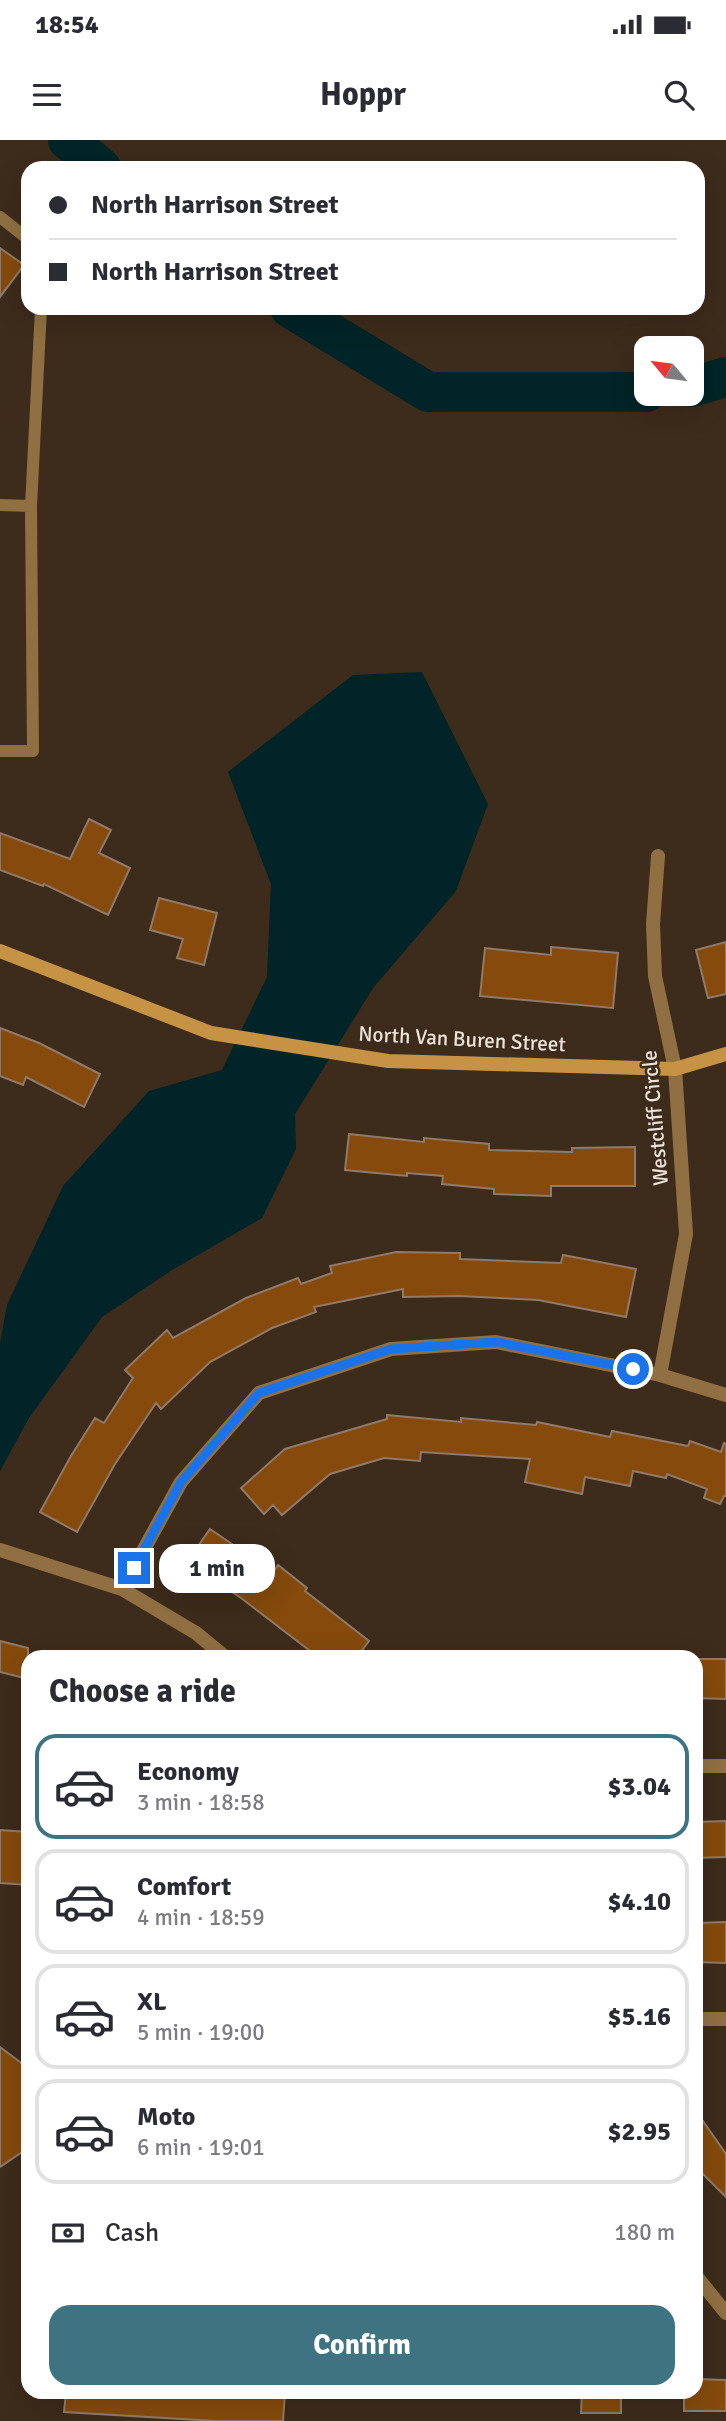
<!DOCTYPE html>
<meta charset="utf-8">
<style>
body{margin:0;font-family:Signika,sans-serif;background:#f7f7f7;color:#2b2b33;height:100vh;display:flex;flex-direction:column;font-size:26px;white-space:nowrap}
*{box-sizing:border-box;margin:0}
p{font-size:23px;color:#7c7c81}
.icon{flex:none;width:38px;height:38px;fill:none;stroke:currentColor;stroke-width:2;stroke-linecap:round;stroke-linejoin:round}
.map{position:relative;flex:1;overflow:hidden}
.panel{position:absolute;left:21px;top:1510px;width:682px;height:749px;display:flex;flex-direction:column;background:#fff;border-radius:21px;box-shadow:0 7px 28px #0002}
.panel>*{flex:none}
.hud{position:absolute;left:21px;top:21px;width:684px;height:154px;border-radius:21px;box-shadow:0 7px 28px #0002;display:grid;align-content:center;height:154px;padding:0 28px;background:#fff}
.needle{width:46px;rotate:299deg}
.buttons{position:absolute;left:634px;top:196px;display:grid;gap:14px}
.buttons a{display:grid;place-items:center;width:70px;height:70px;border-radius:14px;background:#fff;box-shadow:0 7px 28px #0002;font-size:35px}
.end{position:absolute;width:32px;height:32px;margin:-16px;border:9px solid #1a73e8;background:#fff;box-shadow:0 0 0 4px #fff}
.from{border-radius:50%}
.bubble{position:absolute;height:49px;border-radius:21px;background:#fff;box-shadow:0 7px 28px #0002;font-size:23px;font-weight:800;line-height:49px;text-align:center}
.hud b{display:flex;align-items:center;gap:24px;height:66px;font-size:26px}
.hud b+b{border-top:2px solid #e1e1e2}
.hud i{width:18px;height:18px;background:#2b2b33}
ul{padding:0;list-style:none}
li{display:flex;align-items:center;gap:21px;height:105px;margin:0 14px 10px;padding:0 14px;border:4px solid #e1e1e2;border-radius:21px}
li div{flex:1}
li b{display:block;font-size:26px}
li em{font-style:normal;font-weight:800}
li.active{border-color:#3e7381}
li>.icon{width:63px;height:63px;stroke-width:1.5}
h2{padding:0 28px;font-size:32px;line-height:84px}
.pay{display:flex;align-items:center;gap:18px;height:77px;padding:0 28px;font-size:26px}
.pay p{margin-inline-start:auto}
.cta{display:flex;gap:14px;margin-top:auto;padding:14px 28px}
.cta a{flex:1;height:80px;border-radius:21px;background:#3e7381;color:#fff;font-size:28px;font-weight:800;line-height:80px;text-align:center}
.status{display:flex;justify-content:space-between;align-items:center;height:49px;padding:0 35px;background:#fff;direction:ltr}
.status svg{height:19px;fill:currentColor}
header{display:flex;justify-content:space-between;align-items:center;height:91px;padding:0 28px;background:#fff;font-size:32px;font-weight:800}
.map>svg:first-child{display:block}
.water{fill:#002427}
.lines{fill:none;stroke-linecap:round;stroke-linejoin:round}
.river{stroke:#002427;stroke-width:40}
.building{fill:#854a0c;stroke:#907a69;stroke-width:2}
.lane{stroke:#907042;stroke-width:12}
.street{stroke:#907042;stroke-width:14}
.secondary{stroke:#c69345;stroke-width:14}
.route{stroke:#1a73e8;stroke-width:9}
.labels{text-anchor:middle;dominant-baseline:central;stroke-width:5;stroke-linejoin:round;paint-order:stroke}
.street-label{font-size:21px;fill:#efe4da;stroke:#3d2b1b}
</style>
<div class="status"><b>18:54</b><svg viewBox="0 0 49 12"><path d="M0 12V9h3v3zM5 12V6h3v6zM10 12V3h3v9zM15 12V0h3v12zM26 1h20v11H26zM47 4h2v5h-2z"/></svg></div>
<header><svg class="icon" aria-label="menu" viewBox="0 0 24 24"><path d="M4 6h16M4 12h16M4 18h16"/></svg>Hoppr<svg class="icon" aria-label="search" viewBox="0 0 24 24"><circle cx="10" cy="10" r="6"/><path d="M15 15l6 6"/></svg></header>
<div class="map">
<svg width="726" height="2281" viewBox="0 0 726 2281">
<rect width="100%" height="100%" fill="#3d2b1b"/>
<path class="water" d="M 422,532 L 488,664 L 456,751 L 373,848 L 295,974 L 296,1009 L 262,1078 L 172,1130 L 102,1177 L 29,1278 L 0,1331 L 0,1203 L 7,1165 L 63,1046 L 149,951 L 222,930 L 267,837 L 271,744 L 228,632 L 353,535 Z"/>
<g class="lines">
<path class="river" d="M 68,0 L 101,28
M 290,168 L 428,252 L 646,252
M 691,247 L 726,237"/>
</g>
<path class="building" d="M 0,108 L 24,125 L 0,157 Z
M 89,679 L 111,690 L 99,713 L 130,728 L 108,775 L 44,744 L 43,746 L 0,730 L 0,693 L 70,719 Z
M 159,758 L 217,773 L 204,825 L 177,818 L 183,799 L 150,790 Z
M 726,802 L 726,854 L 708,858 L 696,810 Z
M 551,807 L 618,813 L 613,868 L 480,856 L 485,808 L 551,815 Z
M 0,888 L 39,903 L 100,934 L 84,967 L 26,937 L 23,945 L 0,936 Z
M 349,994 L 424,1002 L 424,998 L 489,1004 L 489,1010 L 572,1012 L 572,1008 L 635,1007 L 635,1046 L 551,1046 L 551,1056 L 494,1054 L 494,1049 L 442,1044 L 443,1036 L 407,1033 L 407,1036 L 345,1030 Z
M 396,1112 L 460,1113 L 460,1119 L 561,1123 L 563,1115 L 636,1129 L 626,1177 L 538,1160 L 459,1156 L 403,1157 L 403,1149 L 314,1167 L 316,1172 L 272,1188 L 210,1222 L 161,1269 L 156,1263 L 115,1324 L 77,1392 L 40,1372 L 71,1316 L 95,1278 L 104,1283 L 133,1238 L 125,1230 L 167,1190 L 173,1198 L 246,1158 L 298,1138 L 301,1144 L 332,1133 L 330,1126 Z
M 387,1275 L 461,1282 L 461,1278 L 536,1285 L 537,1282 L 610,1297 L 612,1291 L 688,1306 L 690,1301 L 721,1312 L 724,1303 L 726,1304 L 726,1356 L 724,1356 L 720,1364 L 704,1358 L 707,1349 L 667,1334 L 666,1338 L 633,1331 L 630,1346 L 585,1337 L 582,1354 L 525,1342 L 530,1319 L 421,1312 L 420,1321 L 384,1318 L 330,1334 L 282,1375 L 273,1365 L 264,1374 L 241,1348 L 285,1309 L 387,1279 Z
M 210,1389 L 273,1432 L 278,1425 L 307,1448 L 305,1451 L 369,1501 L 357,1517 L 318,1517 L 241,1458 L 187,1422 Z
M 0,1501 L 28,1508 L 28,1539 L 0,1532 Z
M 696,1519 L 726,1519 L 726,1559 L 696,1558 Z
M 726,1681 L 726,1717 L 696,1718 L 696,1682 Z
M 0,1690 L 28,1692 L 28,1745 L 0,1743 Z
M 726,1782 L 726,1823 L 696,1822 L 696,1783 Z
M 0,1907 L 28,1928 L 28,2008 L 0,2027 Z
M 696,1971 L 726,2014 L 726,2057 L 696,2027 Z
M 696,2239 L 726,2240 L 726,2271 L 684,2271 L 684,2252 L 696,2252 Z
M 66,2252 L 285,2252 L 283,2281 L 215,2281 L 64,2272 Z
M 582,2252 L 621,2252 L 621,2273 L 581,2273 Z"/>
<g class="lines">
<path class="lane" d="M 0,77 L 28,99
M 0,365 L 31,366 L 33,611 L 0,611
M 31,366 L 41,168"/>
<path class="street" d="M 658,716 L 653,784 L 655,836 L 675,929 L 686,1094 L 660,1235
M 0,1410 L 122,1449 L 196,1493 L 225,1517
M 122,1449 L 181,1342 L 259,1253 L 391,1209 L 496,1202 L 660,1235 L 726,1255
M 696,1626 L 726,1626
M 696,1879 L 726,1879
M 696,2136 L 726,2173"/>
<path class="secondary" d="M 0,811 L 211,893 L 388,921 L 675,929 L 726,914"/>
</g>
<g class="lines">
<path class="route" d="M 134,1428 L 181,1342 L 259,1253 L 391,1209 L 496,1202 L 633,1229"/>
</g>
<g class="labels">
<g class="street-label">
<text transform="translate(462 899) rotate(3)">North Van Buren Street</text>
<text transform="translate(655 978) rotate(-95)">Westcliff Circle</text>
</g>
</g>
</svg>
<div class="buttons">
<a><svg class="needle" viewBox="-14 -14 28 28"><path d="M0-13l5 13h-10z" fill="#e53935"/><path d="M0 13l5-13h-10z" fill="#7c7c81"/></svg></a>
</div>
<i class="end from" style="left:633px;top:1229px"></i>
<i class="end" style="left:134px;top:1428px"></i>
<div class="bubble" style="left:159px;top:1404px;width:116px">1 min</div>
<div class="hud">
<b><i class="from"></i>North Harrison Street</b>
<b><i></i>North Harrison Street</b>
</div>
<section class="panel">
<h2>Choose a ride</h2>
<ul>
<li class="active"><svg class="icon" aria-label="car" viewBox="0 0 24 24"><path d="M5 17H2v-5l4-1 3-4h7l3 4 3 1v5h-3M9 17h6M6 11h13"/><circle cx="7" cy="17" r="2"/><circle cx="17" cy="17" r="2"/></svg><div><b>Economy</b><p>3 min · 18:58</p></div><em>$3.04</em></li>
<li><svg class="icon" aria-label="car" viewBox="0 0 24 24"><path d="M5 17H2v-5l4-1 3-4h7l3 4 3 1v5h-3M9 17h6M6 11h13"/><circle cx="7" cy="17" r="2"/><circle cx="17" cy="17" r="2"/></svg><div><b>Comfort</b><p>4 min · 18:59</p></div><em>$4.10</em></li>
<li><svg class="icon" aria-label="car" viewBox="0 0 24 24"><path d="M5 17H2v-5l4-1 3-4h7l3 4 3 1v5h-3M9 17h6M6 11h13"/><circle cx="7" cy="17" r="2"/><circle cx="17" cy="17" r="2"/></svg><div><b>XL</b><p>5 min · 19:00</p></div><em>$5.16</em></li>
<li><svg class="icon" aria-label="car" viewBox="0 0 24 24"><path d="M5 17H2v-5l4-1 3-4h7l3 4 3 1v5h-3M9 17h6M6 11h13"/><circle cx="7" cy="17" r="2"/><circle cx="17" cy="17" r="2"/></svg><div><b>Moto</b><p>6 min · 19:01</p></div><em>$2.95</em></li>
</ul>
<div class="pay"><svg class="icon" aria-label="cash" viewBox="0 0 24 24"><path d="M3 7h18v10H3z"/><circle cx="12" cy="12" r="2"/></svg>Cash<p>180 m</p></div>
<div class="cta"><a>Confirm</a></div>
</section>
</div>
